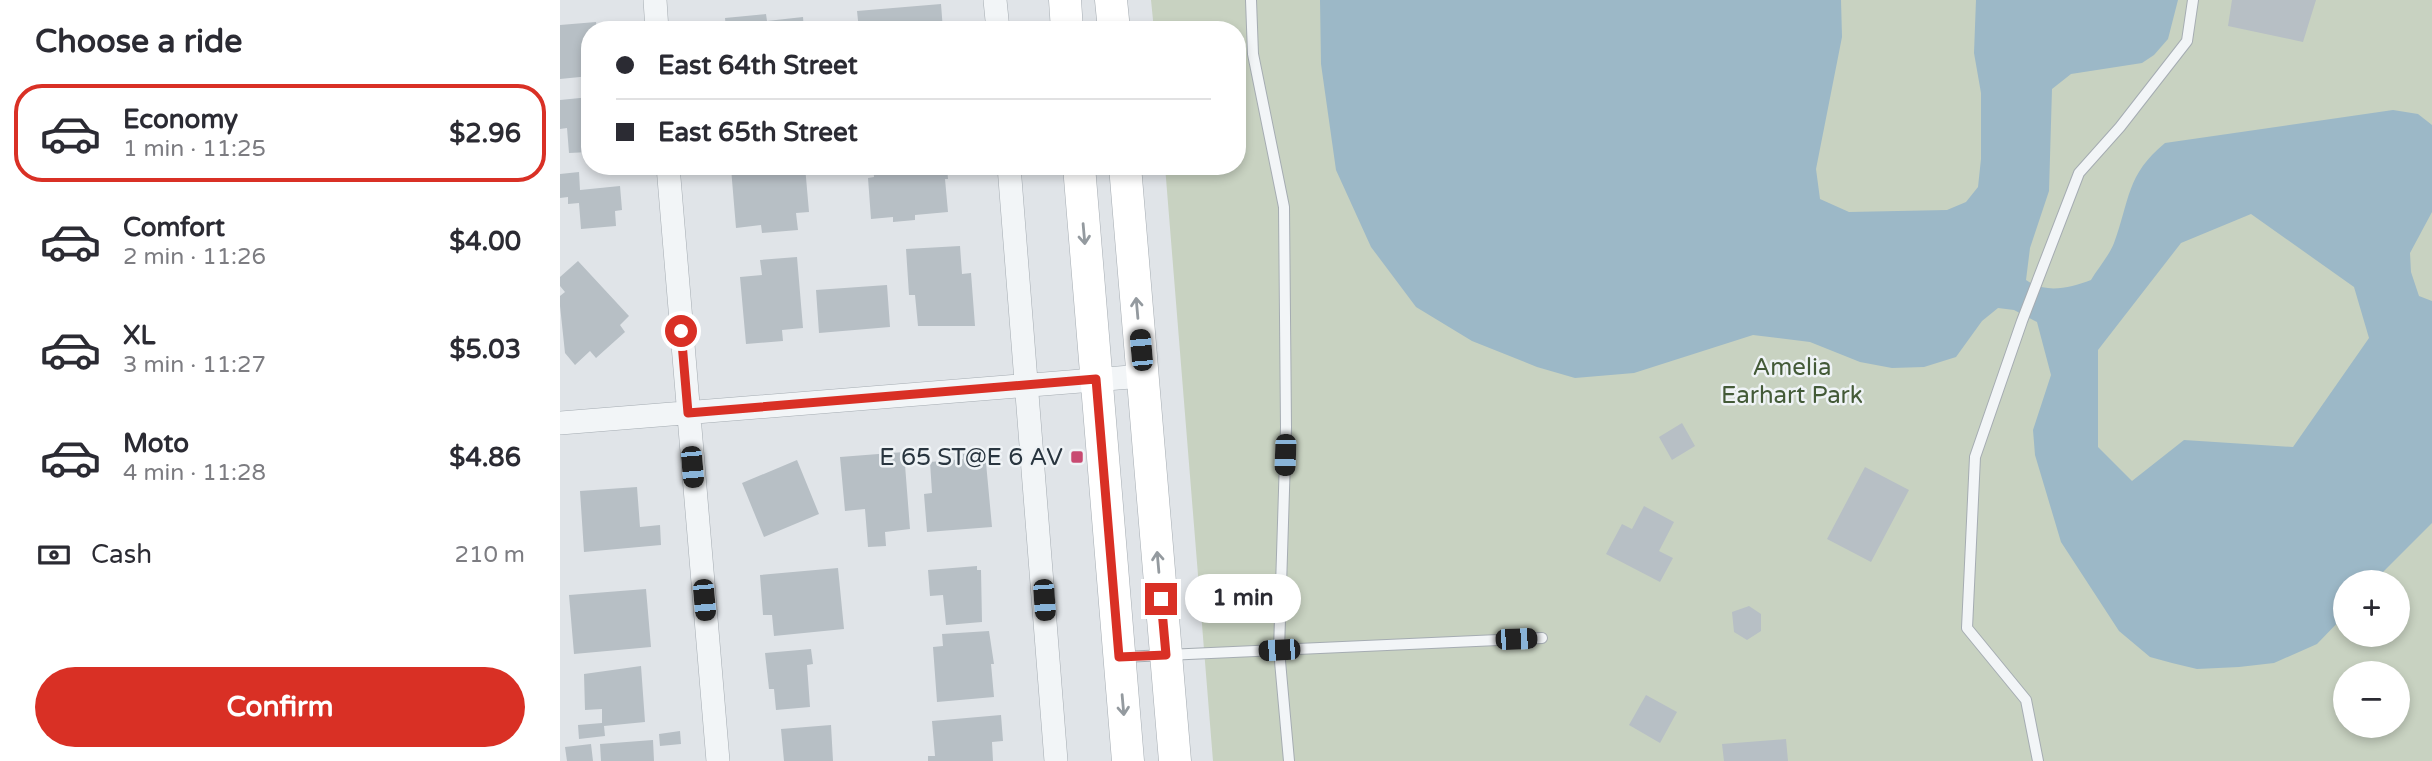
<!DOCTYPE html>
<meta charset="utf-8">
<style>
body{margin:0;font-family:"Varela Round",sans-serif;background:#f7f7f7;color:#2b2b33;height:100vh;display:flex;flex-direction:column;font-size:26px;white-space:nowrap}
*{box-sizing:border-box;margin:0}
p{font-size:23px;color:#7c7c81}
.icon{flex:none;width:38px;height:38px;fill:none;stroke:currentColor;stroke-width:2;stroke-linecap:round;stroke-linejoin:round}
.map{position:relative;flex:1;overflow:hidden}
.details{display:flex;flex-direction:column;background:#fff;width:560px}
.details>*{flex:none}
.hud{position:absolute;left:21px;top:21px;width:665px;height:154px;border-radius:28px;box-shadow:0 4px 10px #0003;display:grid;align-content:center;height:154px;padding:0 35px;background:#fff}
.buttons{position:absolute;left:1773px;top:570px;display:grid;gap:14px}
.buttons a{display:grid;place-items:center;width:77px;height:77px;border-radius:50%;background:#fff;box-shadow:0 4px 10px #0003;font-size:35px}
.end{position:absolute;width:32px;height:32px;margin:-16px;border:9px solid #d93025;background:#fff;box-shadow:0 0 0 4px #fff}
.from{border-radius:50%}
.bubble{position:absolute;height:49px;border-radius:24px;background:#fff;box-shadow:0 4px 10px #0003;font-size:23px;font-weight:800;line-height:49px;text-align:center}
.car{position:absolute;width:21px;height:42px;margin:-21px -10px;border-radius:9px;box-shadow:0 0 5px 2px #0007;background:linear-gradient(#222 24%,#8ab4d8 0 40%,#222 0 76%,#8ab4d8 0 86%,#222 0)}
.hud b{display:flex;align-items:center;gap:24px;height:66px;font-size:26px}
.hud b+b{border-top:2px solid #e1e1e2}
.hud i{width:18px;height:18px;background:#2b2b33}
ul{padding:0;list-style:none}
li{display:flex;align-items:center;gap:21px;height:98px;margin:0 14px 10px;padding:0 21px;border:4px solid transparent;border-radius:28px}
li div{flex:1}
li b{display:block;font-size:26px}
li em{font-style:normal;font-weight:800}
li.active{border-color:#d93025}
li>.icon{width:63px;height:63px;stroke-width:1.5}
h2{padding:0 35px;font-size:32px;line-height:84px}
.pay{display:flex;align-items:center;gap:18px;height:77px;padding:0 35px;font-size:26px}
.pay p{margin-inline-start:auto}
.cta{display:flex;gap:14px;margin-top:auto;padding:14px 35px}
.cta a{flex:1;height:80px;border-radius:42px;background:#d93025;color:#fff;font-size:28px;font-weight:800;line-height:80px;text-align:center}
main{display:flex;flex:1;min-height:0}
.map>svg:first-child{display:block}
.green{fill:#c8d2c1;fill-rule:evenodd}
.water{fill:#9cb8c7;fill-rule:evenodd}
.building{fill:#b7bfc5}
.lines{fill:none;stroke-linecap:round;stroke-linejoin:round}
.lane-casing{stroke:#a5acb2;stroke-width:12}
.street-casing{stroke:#a5acb2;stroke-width:24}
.secondary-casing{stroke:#a5acb2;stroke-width:33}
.lane{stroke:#f2f5f7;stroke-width:10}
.street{stroke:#f2f5f7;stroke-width:23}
.secondary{stroke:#fff;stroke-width:32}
.oneway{stroke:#949a9f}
.route{stroke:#d93025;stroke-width:9}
.poi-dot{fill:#c84a71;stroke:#eff3f6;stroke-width:2.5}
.labels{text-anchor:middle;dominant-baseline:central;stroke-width:5;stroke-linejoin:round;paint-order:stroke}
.park-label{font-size:24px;fill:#435a37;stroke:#eff3f6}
.poi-label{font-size:24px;fill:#29353f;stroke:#eff3f6;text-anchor:end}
</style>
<main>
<section class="details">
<h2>Choose a ride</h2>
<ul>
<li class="active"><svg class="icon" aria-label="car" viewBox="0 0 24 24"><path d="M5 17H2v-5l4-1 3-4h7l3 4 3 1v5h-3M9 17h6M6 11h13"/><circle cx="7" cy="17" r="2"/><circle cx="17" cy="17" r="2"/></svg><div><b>Economy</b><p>1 min · 11:25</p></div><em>$2.96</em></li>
<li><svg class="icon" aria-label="car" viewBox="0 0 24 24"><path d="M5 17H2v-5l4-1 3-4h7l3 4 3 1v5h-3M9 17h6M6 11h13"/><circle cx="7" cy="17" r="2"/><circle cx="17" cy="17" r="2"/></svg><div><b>Comfort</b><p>2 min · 11:26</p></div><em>$4.00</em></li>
<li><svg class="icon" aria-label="car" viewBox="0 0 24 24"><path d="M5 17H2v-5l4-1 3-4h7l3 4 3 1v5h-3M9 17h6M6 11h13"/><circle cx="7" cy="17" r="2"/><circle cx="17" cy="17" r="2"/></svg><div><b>XL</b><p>3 min · 11:27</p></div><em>$5.03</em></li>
<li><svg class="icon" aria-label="car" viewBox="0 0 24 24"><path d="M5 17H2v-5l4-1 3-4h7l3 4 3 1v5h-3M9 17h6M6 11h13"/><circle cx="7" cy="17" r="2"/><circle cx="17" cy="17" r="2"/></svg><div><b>Moto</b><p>4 min · 11:28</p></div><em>$4.86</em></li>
</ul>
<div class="pay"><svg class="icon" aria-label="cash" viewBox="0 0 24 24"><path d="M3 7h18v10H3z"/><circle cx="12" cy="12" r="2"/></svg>Cash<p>210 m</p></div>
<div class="cta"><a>Confirm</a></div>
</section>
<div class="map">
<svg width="1872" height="761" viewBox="0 0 1872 761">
<rect width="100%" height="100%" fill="#e0e4e8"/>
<path class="green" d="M 591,0 L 1872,0 L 1872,761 L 653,761 L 605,166 L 677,166 L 677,30 L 594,30 ZM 1785,583 L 1838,583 L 1838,635 L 1785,635 ZM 1785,674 L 1838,674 L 1838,726 L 1785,726 Z"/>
<path class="water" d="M 760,0 L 1281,0 L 1282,37 L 1256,169 L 1260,199 L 1289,212 L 1387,210 L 1406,202 L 1418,187 L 1421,159 L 1421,93 L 1414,53 L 1416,0 L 1618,0 L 1608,39 L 1594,55 L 1582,63 L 1511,74 L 1492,89 L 1489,191 L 1470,248 L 1466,280 C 1486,294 1509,288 1531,280 C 1538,268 1549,256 1554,243 C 1570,200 1566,175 1605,143 L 1833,110 L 1858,114 L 1872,125 L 1872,212 L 1850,253 L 1851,272 L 1859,296 L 1872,301 L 1872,523 L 1812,583 L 1785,583 L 1785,615 L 1757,644 L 1714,663 L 1679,667 L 1637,669 L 1612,663 L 1590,657 L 1559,631 L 1501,542 L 1475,455 L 1473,430 L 1491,375 L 1477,322 L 1454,310 L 1438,308 L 1422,321 L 1396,357 L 1364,367 L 1332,368 L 1300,362 L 1250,342 L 1193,335 L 1074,373 L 1015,378 L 977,367 L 912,341 L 856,307 L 811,247 L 776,170 L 761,64 ZM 1691,214 L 1794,287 L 1809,338 L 1733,447 L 1624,440 L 1572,481 L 1538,447 L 1538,350 L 1621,243 Z"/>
<path class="building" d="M 1672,0 L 1756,0 L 1743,42 L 1668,26 Z
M 381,4 L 383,30 L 299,30 L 297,11 Z
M 206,14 L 207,21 L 243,17 L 244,30 L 166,30 L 165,18 Z
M 36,22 L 37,30 L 30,30 L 30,76 L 0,79 L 0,25 Z
M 30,97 L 30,152 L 9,153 L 7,128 L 0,129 L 0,100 Z
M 196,166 L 245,166 L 249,212 L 236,213 L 238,230 L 202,233 L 201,225 L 176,228 L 171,168 Z
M 313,166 L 387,166 L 388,179 L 385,179 L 388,212 L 355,215 L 355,220 L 333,222 L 333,217 L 311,219 L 308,178 L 314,177 Z
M 19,172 L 20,190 L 60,186 L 62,210 L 55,211 L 56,226 L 21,229 L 19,203 L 8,204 L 8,197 L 0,198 L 0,174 Z
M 400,246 L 402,274 L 411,273 L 415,326 L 358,326 L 355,295 L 349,295 L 346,249 Z
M 237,257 L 243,328 L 222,330 L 223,341 L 186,344 L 180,277 L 202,275 L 200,260 Z
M 18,261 L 69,316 L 60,325 L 65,332 L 36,358 L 30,351 L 15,365 L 5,353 L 0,306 L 0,296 L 5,292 L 0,286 L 0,277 Z
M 327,285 L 330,327 L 259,333 L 256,290 Z
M 1122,423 L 1135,446 L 1112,460 L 1099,437 Z
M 344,452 L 350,529 L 325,532 L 326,546 L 308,547 L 305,509 L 285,511 L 280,457 Z
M 425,452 L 432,527 L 367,532 L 364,494 L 372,493 L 370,462 L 403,459 L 403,454 Z
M 237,460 L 259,514 L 204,537 L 182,483 Z
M 1305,467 L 1349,490 L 1311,562 L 1267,539 Z
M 77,487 L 80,527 L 100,525 L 101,545 L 24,552 L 20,491 Z
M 1084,506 L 1114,522 L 1099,551 L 1113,558 L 1100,582 L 1046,554 L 1062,524 L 1072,529 Z
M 417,566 L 417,570 L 421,570 L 422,622 L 386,625 L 383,595 L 370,596 L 368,570 Z
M 278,568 L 284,629 L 214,636 L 212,615 L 203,615 L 200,575 Z
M 86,589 L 91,647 L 14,654 L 9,595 Z
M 1189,606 L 1201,614 L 1201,631 L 1187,640 L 1174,632 L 1172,612 Z
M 429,631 L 434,664 L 431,664 L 434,697 L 377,702 L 373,647 L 383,646 L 382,634 Z
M 251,649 L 253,664 L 247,665 L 250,707 L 216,710 L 214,689 L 209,689 L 205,653 Z
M 81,666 L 85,722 L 44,726 L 45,736 L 19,739 L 18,725 L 42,723 L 42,709 L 25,710 L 24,674 Z
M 1086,695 L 1117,712 L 1100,743 L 1069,725 Z
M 441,715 L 443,741 L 432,742 L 433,761 L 368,761 L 368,756 L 375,756 L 372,721 Z
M 271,725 L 273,761 L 224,761 L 221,729 Z
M 120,731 L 121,744 L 100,746 L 99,734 Z
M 1226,739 L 1228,761 L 1164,761 L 1162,744 Z
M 93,740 L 94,761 L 41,761 L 40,744 Z
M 31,744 L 33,761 L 7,761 L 5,747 Z"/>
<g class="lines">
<defs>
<path id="lane" d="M 691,0 L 693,54 L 724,207 L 726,427 L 719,650 L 729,761
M 562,657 L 982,638
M 1478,761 L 1466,700 L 1407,628 L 1415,457 L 1462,321 L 1519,173 L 1560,127 L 1627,41 L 1633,0"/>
<path id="street" d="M 95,0 L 97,30
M 435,0 L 438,30
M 108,166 L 158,761
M 449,166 L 496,761
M 0,423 L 583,376"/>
<path id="secondary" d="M 505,0 L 507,30
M 551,0 L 554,30
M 519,166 L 568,761
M 565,166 L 615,761"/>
</defs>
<use href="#lane" class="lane-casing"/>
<use href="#street" class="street-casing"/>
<use href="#secondary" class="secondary-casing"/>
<use href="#lane" class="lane"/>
<use href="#street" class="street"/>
<use href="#secondary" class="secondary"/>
</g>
<defs><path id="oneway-shaft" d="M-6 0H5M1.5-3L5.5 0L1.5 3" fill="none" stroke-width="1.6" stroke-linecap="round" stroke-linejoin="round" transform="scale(1.75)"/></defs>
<g class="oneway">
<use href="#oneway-shaft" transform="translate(524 234) rotate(85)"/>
<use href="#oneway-shaft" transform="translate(577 308) rotate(-95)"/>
<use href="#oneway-shaft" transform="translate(598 562) rotate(-95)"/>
<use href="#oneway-shaft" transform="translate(563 705) rotate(85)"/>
</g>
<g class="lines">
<path class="route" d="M 121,331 L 128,413 L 536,379 L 559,657 L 606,655 L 601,599"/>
</g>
<rect class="poi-dot" x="510" y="450" width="14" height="14" rx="3.5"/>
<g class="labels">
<g class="park-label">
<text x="1232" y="367">Amelia<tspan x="1232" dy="28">Earhart Park</tspan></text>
</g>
<g class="poi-label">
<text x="503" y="457">E 65 ST@E 6 AV</text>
</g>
</g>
</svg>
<div class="buttons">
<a>+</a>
<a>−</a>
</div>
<i class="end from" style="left:121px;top:331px"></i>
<i class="end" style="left:601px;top:599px"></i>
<div class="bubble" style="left:625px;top:574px;width:116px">1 min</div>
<i class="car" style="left:581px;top:350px;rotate:355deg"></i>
<i class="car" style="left:725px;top:455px;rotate:182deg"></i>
<i class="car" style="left:132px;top:467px;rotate:175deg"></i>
<i class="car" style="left:144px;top:600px;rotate:175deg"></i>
<i class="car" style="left:484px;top:600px;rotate:176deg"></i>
<i class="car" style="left:956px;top:639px;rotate:88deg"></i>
<i class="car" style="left:719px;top:650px;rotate:267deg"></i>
<div class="hud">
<b><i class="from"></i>East 64th Street</b>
<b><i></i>East 65th Street</b>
</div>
</div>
</main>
